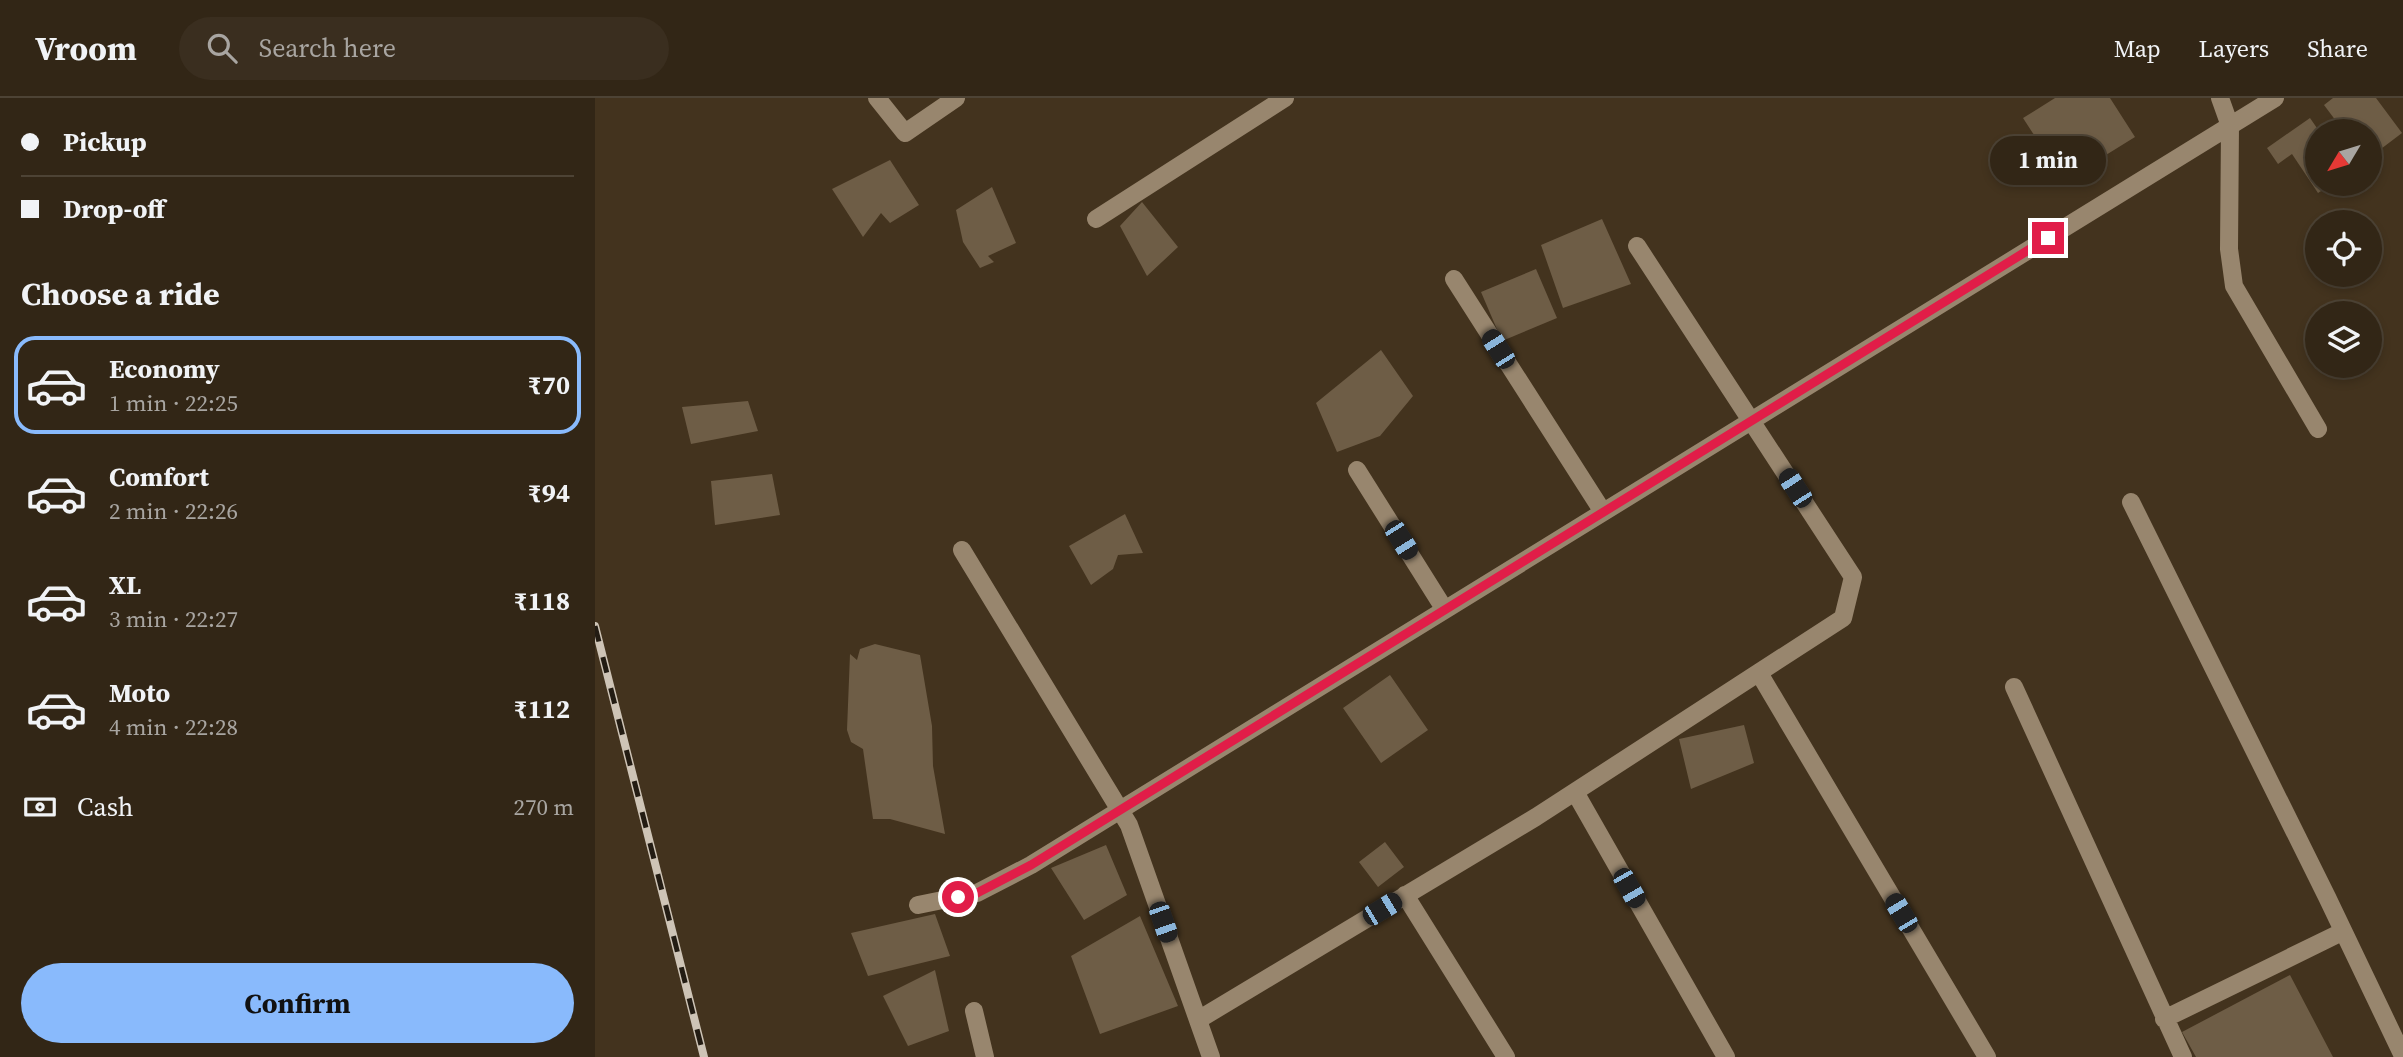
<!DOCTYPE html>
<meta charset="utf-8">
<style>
body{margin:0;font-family:"Source Serif 4",serif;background:#3a2e1f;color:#f1f3f6;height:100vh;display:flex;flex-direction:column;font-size:26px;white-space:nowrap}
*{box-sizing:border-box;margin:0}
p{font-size:23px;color:#a8a5a1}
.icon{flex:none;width:38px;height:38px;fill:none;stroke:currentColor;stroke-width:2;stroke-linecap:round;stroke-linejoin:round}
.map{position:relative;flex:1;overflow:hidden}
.drawer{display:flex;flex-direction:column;background:#322616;width:595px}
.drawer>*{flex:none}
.hud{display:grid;align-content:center;height:154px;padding:0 21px;background:#322616}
.needle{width:46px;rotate:232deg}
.buttons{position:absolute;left:1710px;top:21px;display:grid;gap:14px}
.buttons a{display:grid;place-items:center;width:77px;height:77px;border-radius:50%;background:#322616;box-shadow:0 4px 10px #0003,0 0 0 2px #4d4335;font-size:35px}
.end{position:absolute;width:32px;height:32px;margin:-16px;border:9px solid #e11d48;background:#fff;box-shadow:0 0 0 4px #fff}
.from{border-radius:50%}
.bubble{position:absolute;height:49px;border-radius:24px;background:#322616;box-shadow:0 4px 10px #0003,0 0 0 2px #4d4335;font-size:23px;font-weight:700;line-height:49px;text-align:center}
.car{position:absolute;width:21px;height:42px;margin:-21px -10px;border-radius:9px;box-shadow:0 0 5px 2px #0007;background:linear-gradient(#222 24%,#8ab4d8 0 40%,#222 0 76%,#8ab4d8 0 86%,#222 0)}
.hud b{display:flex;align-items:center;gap:24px;height:66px;font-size:26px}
.hud b+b{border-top:2px solid #4d4335}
.hud i{width:18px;height:18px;background:#f1f3f6}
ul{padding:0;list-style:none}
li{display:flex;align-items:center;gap:21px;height:98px;margin:0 14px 10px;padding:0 7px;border:4px solid transparent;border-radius:21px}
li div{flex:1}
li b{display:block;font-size:26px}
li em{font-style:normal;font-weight:700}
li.on{border-color:#89bafc}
li>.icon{width:63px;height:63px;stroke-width:1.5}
h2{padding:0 21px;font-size:32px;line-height:84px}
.pay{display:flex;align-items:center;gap:18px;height:77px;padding:0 21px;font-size:26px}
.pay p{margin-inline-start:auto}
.action{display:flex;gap:14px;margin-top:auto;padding:14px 21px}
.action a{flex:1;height:80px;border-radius:42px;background:#89bafc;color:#111;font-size:28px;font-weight:700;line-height:80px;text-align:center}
header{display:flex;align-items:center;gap:42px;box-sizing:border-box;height:98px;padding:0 35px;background:#322616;border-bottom:2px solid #4d4335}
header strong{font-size:33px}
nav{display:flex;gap:38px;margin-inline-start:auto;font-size:24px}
.search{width:490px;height:63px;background:#3a2e1f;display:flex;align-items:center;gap:18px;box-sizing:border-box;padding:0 24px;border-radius:38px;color:#a8a5a1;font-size:26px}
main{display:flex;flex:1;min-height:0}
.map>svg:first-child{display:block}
.building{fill:#6e5d46}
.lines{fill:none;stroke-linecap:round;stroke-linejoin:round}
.minor{stroke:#98866e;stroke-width:18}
.rail-casing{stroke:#cec4b6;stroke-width:8}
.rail{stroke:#231c13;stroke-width:5;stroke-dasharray:16;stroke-linecap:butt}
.route{stroke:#e11d48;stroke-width:9}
</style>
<header>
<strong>Vroom</strong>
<div class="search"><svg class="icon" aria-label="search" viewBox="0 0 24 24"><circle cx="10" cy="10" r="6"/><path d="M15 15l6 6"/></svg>Search here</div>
<nav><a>Map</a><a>Layers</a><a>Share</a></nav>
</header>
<main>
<section class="drawer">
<div class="hud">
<b><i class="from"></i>Pickup</b>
<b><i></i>Drop-off</b>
</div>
<h2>Choose a ride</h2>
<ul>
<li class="on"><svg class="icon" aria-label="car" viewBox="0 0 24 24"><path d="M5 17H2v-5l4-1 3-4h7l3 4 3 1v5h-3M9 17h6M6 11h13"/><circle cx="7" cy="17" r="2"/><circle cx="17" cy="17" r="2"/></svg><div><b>Economy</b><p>1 min · 22:25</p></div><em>₹70</em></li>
<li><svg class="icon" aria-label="car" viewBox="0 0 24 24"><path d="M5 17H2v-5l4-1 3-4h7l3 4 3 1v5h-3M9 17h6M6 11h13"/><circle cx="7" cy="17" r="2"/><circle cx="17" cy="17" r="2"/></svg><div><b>Comfort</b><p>2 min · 22:26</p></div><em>₹94</em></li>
<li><svg class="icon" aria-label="car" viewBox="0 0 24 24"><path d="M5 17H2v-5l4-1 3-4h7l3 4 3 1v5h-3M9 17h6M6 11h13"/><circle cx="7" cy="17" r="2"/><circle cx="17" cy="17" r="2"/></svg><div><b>XL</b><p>3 min · 22:27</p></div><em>₹118</em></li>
<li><svg class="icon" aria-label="car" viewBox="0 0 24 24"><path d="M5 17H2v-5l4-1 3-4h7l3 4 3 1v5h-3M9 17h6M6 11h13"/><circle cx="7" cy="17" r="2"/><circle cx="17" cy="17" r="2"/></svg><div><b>Moto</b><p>4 min · 22:28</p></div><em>₹112</em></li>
</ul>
<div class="pay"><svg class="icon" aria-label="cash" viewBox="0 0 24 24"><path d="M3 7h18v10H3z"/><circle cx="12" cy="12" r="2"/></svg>Cash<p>270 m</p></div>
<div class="action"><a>Confirm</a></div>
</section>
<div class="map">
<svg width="1808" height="959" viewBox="0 0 1808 959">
<rect width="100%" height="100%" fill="#43331e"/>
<path class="building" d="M 1460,0 L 1515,0 L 1540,39 L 1469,83 L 1428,20 Z
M 1738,0 L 1781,0 L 1807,35 L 1774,60 L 1774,33 L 1745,33 L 1747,31 L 1729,7 Z
M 1715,20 L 1724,33 L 1722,33 L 1722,86 L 1737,86 L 1723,95 L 1697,56 L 1683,66 L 1672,50 Z
M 295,62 L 324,107 L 295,125 L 286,115 L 268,139 L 237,91 Z
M 397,89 L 421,145 L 393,158 L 399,164 L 385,170 L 368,144 L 361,112 Z
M 547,104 L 583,149 L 552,178 L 525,128 Z
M 1007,121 L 1036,186 L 968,210 L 946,147 Z
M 941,171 L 962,220 L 907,243 L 886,194 Z
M 786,252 L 818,298 L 785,338 L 742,354 L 721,305 Z
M 153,303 L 163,333 L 96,346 L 87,309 Z
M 177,376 L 185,417 L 120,427 L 116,383 Z
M 530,416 L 548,455 L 523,457 L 518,471 L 496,487 L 474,448 Z
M 280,546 L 325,557 L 337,628 L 338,668 L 350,736 L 295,721 L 278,721 L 268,651 L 256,644 L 252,632 L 255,556 L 262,562 L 265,551 Z
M 795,577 L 833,632 L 786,665 L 748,610 Z
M 1149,627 L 1159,665 L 1096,691 L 1084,641 Z
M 790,744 L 809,769 L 783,789 L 764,764 Z
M 511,747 L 532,797 L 489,822 L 456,770 Z
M 340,816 L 355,858 L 273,878 L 256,835 Z
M 545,818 L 583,908 L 505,936 L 476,858 Z
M 340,872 L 354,933 L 313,948 L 288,898 Z
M 1695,877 L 1738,959 L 1601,959 L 1587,934 Z"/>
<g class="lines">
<path class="minor" d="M 282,0 L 310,35 L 361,0
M 1625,0 L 1635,28 L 1634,151 L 1639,188 L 1723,331
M 501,121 L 690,0
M 859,181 L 1008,414
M 762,372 L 850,512
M 1536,404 L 1732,799 L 1808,958
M 367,452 L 534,727 L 616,959
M 1164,575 L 1392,959
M 1419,589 L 1588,959
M 980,694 L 1131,959
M 810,797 L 911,959
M 323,807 L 382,795 L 436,767 L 1680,0
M 379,913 L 390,959
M 1569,921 L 1747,834
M 603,922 L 941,719 L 1248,520 L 1258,479 L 1042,148"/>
<defs>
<path id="rail" d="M 0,528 L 109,959"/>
</defs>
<use href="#rail" class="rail-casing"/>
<use href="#rail" class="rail"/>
</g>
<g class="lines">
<path class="route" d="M 363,799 L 382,795 L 436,767 L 1453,140"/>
</g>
</svg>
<div class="buttons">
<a><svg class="needle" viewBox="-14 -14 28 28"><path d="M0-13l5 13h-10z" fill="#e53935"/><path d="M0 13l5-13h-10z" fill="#a8a5a1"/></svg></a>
<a><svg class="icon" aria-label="locate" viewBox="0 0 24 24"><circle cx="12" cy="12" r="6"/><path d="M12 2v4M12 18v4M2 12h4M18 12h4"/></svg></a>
<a><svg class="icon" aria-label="layers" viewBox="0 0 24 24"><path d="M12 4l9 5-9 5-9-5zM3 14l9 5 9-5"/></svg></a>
</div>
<i class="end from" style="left:363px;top:799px"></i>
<i class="end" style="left:1453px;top:140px"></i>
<div class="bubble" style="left:1395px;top:38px;width:116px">1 min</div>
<i class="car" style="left:903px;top:251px;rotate:328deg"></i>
<i class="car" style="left:1200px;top:390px;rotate:327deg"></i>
<i class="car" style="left:806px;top:442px;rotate:148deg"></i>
<i class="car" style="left:1034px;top:790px;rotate:150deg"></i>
<i class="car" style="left:787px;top:811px;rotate:59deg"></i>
<i class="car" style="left:1306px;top:815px;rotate:329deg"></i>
<i class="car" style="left:568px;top:824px;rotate:161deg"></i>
</div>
</main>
